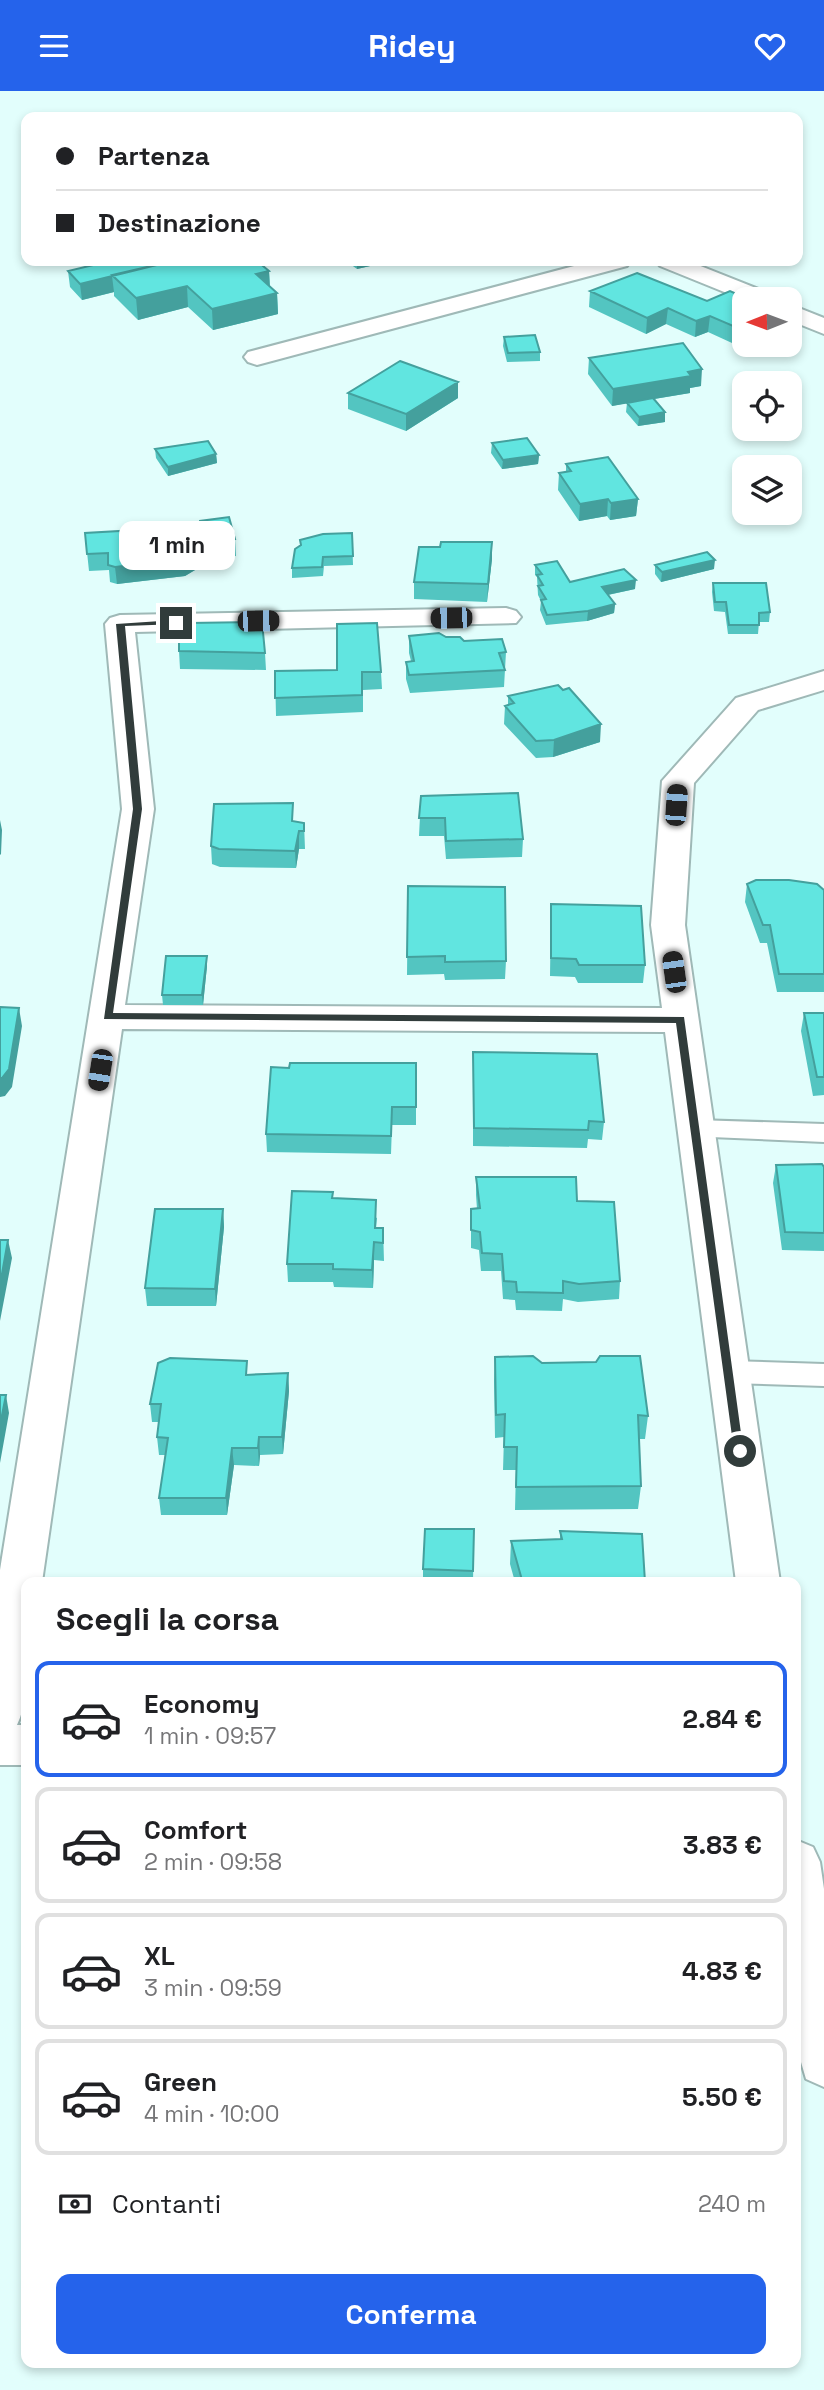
<!DOCTYPE html>
<html lang="it">
<meta charset="utf-8">
<style>
body{margin:0;font-family:"Space Grotesk",sans-serif;background:#f6f6f6;color:#202124;height:100vh;display:flex;flex-direction:column;font-size:26px;white-space:nowrap}
*{box-sizing:border-box;margin:0}
p{font-size:23px;color:#757577}
.icon{flex:none;width:38px;height:38px;fill:none;stroke:currentColor;stroke-width:2;stroke-linecap:round;stroke-linejoin:round}
.map{position:relative;flex:1;overflow:hidden}
.side{position:absolute;left:21px;top:1486px;width:780px;height:791px;display:flex;flex-direction:column;background:#fff;border-radius:14px;box-shadow:0 4px 10px #0003}
.side>*{flex:none}
.banner{position:absolute;left:21px;top:21px;width:782px;height:154px;border-radius:14px;box-shadow:0 4px 10px #0003;display:grid;align-content:center;height:154px;padding:0 35px;background:#fff}
.needle{width:46px;rotate:269deg}
.fabs{position:absolute;left:732px;top:196px;display:grid;gap:14px}
.fabs a{display:grid;place-items:center;width:70px;height:70px;border-radius:14px;background:#fff;box-shadow:0 4px 10px #0003;font-size:35px}
.end{position:absolute;width:32px;height:32px;margin:-16px;border:9px solid #313c3b;background:#fff;box-shadow:0 0 0 4px #fff}
.from{border-radius:50%}
.bubble{position:absolute;height:49px;border-radius:14px;background:#fff;box-shadow:0 4px 10px #0003;font-size:23px;font-weight:700;line-height:49px;text-align:center}
.car{position:absolute;width:21px;height:42px;margin:-21px -10px;border-radius:9px;box-shadow:0 0 5px 2px #0007;background:linear-gradient(#222 24%,#8ab4d8 0 40%,#222 0 76%,#8ab4d8 0 86%,#222 0)}
.banner b{display:flex;align-items:center;gap:24px;height:66px;font-size:26px}
.banner b+b{border-top:2px solid #e0e0e0}
.banner i{width:18px;height:18px;background:#202124}
ul{padding:0;list-style:none}
li{display:flex;align-items:center;gap:21px;height:116px;margin:0 14px 10px;padding:0 21px;border:4px solid #e0e0e0;border-radius:14px}
li div{flex:1}
li b{display:block;font-size:26px}
li em{font-style:normal;font-weight:700}
li.selected{border-color:#2563eb}
li>.icon{width:63px;height:63px;stroke-width:1.5}
h2{padding:0 35px;font-size:32px;line-height:84px}
.pay{display:flex;align-items:center;gap:18px;height:77px;padding:0 35px;font-size:26px}
.pay p{margin-inline-start:auto}
.action{display:flex;gap:14px;margin-top:auto;padding:14px 35px}
.action a{flex:1;height:80px;border-radius:14px;background:#2563eb;color:#fff;font-size:28px;font-weight:700;line-height:80px;text-align:center}
header{display:flex;justify-content:space-between;align-items:center;height:91px;padding:0 35px;background:#2563eb;color:#fff;font-size:32px;font-weight:700}
.map>svg:first-child{display:block}
.lines{fill:none;stroke-linecap:round;stroke-linejoin:round}
.service-casing{stroke:#9fb9b7;stroke-width:4}
.minor-casing{stroke:#9fb9b7;stroke-width:4}
.service{fill:#fff;fill-rule:evenodd}
.minor{fill:#fff;fill-rule:evenodd}
.wall{fill:#53c5c1}
.shaded-wall{fill:#44a09d}
.building{fill:#61e5e0;stroke:#44a09d;stroke-width:2}
.route{fill:#313c3b}
</style>
<header><svg class="icon" aria-label="menu" viewBox="0 0 24 24"><path d="M4 6h16M4 12h16M4 18h16"/></svg>Ridey<svg class="icon" aria-label="heart" viewBox="0 0 24 24"><path d="M12 20l-8-8c-3-5 5-10 8-4 3-6 11-1 8 4z"/></svg></header>
<div class="map">
<svg width="824" height="2299" viewBox="0 0 824 2299">
<rect width="100%" height="100%" fill="#e2fefc"/>
<g class="lines">
<defs>
<path id="service" d="M 696,1029 L 824,1033 L 824,1051 L 687,1045 L 683,1038 L 687,1031 Z
M 729,1270 L 824,1273 L 824,1295 L 729,1292 L 719,1289 L 714,1281 L 719,1273 Z"/>
<path id="minor" d="M 593,170 L 631,170 L 627,175 L 257,274 L 248,271 L 244,266 L 248,261 Z
M 656,170 L 688,170 L 771,203 L 774,208 L 744,209 L 660,175 Z
M 789,213 L 824,227 L 824,243 L 789,229 Z
M 506,517 L 516,520 L 521,526 L 516,532 L 135,541 L 154,718 L 125,914 L 662,917 L 651,834 L 662,690 L 736,607 L 824,580 L 824,599 L 758,619 L 694,692 L 685,834 L 780,1491 L 736,1491 L 665,941 L 122,938 L 42,1491 L 26,1491 C 26,1532 35,1597 17,1634 L 26,1634 L 26,1674 L 0,1674 L 0,1479 L 122,718 L 105,533 L 110,527 L 120,524 Z
M 796,1749 L 813,1756 L 820,1771 L 824,1798 L 824,1996 L 806,1988 L 796,1954 Z"/>
</defs>
<use href="#service" class="service-casing"/>
<use href="#minor" class="minor-casing"/>
<use href="#service" class="service"/>
<use href="#minor" class="minor"/>
</g>
<path class="wall" d="M 346,170 L 392,170 L 357,178 Z
M 68,180 L 269,180 L 270,195 L 277,202 L 278,223 L 213,239 L 188,216 L 138,229 L 114,205 L 114,201 L 82,209 L 70,196 Z
M 590,200 L 707,210 L 748,208 L 732,252 L 708,241 L 695,246 L 666,233 L 646,243 L 589,216 Z
M 504,246 L 540,261 L 540,270 L 507,271 L 503,255 Z
M 589,267 L 701,295 L 690,297 L 690,302 L 654,308 L 665,331 L 638,335 L 626,321 L 627,312 L 612,315 L 588,283 Z
M 348,302 L 458,307 L 406,340 L 348,318 Z
M 492,352 L 539,364 L 538,373 L 502,378 L 491,362 Z
M 155,358 L 216,363 L 217,372 L 168,385 L 156,367 Z
M 566,373 L 638,408 L 636,425 L 610,429 L 607,425 L 579,430 L 558,399 L 559,382 L 566,381 Z
M 169,434 L 235,448 L 236,465 L 205,468 L 206,479 L 195,479 L 185,485 L 117,493 L 110,491 L 109,479 L 89,480 L 85,442 L 170,437 Z
M 352,442 L 353,474 L 324,475 L 323,485 L 292,487 L 292,477 Z
M 492,468 L 487,511 L 414,508 L 414,491 Z
M 535,474 L 570,491 L 635,498 L 608,504 L 615,513 L 614,522 L 587,530 L 546,534 L 540,519 L 541,510 L 538,504 L 537,486 L 535,484 Z
M 655,474 L 714,478 L 661,491 L 655,483 Z
M 713,492 L 770,521 L 769,531 L 759,531 L 758,543 L 728,543 L 725,521 L 714,520 L 712,501 Z
M 409,545 L 446,546 L 464,550 L 506,561 L 504,596 L 410,602 L 406,588 L 406,571 L 411,570 L 409,562 Z
M 179,560 L 265,562 L 266,579 L 180,578 Z
M 275,580 L 381,581 L 382,598 L 363,599 L 363,621 L 276,625 Z
M 508,605 L 600,651 L 553,666 L 536,667 L 504,633 L 505,615 L 508,614 Z
M 421,705 L 523,748 L 522,766 L 446,768 L 444,745 L 419,745 Z
M 294,730 L 304,732 L 305,758 L 299,758 L 296,777 L 220,776 L 212,773 L 211,755 Z
M 747,793 L 824,799 L 824,901 L 777,901 L 767,852 L 760,852 L 745,811 Z
M 408,795 L 506,870 L 505,888 L 445,889 L 444,883 L 407,884 Z
M 551,813 L 645,874 L 643,892 L 578,892 L 575,886 L 550,885 Z
M 207,865 L 207,875 L 203,914 L 163,914 L 162,904 Z
M 804,922 L 824,922 L 824,1004 L 813,1005 L 801,940 Z
M 473,961 L 604,1031 L 602,1049 L 588,1048 L 587,1057 L 473,1055 Z
M 416,972 L 416,1034 L 392,1034 L 391,1063 L 267,1061 L 266,1043 L 289,977 Z
M 776,1074 L 824,1076 L 824,1160 L 782,1159 L 773,1092 Z
M 476,1086 L 577,1110 L 620,1190 L 619,1208 L 578,1211 L 563,1208 L 562,1220 L 516,1219 L 515,1209 L 503,1208 L 501,1180 L 481,1180 L 479,1159 L 471,1157 L 471,1118 L 477,1118 L 476,1104 Z
M 333,1107 L 377,1127 L 376,1137 L 383,1137 L 384,1170 L 374,1169 L 373,1197 L 334,1196 L 333,1191 L 288,1191 L 287,1173 Z
M 223,1118 L 224,1136 L 216,1215 L 147,1215 L 145,1197 Z
M 495,1266 L 542,1272 L 648,1325 L 645,1348 L 639,1348 L 641,1395 L 638,1418 L 515,1419 L 516,1379 L 503,1379 L 504,1346 L 495,1347 L 494,1290 Z
M 288,1282 L 289,1300 L 283,1363 L 260,1364 L 259,1375 L 234,1374 L 227,1424 L 161,1424 L 159,1407 L 165,1364 L 159,1364 L 157,1346 L 159,1331 L 152,1331 L 150,1313 L 248,1283 Z
M 474,1438 L 473,1490 L 423,1488 L 423,1478 Z
M 560,1440 L 645,1491 L 515,1491 L 510,1473 L 511,1450 L 560,1448 Z"/>
<path class="shaded-wall" d="M 357,170 L 392,170 L 357,178 Z
M 269,180 L 270,201 L 256,183 Z
M 112,185 L 114,201 L 82,209 L 80,193 Z
M 187,195 L 188,216 L 138,229 L 136,207 Z
M 277,202 L 278,223 L 213,239 L 212,218 Z
M 744,212 L 744,245 L 732,252 L 736,216 Z
M 668,217 L 666,233 L 646,243 L 647,227 Z
M 710,225 L 708,241 L 695,246 L 696,230 Z
M 702,278 L 701,295 L 690,297 L 690,302 L 612,315 L 613,298 Z
M 458,291 L 458,307 L 406,340 L 406,323 Z
M 665,321 L 665,331 L 638,335 L 639,326 Z
M 216,363 L 217,372 L 168,385 L 168,376 Z
M 539,364 L 538,373 L 502,378 L 503,369 Z
M 608,408 L 607,425 L 579,430 L 580,413 Z
M 638,408 L 636,425 L 610,429 L 611,412 Z
M 492,451 L 492,468 L 487,511 L 488,493 Z
M 194,462 L 195,479 L 185,485 L 117,493 L 115,476 Z
M 715,469 L 714,478 L 661,491 L 662,481 Z
M 636,489 L 635,498 L 602,505 L 602,496 Z
M 615,513 L 614,522 L 587,530 L 588,520 Z
M 601,633 L 600,651 L 553,666 L 554,649 Z
M 0,729 L 2,739 L 1,763 L 0,764 Z
M 299,740 L 299,758 L 296,777 L 295,760 Z
M 207,865 L 207,875 L 203,914 L 202,904 Z
M 19,917 L 22,935 L 12,996 L 5,1005 L 0,1006 L 0,987 Z
M 223,1118 L 224,1136 L 216,1215 L 215,1198 Z
M 8,1149 L 12,1167 L 0,1230 L 0,1194 Z
M 374,1151 L 374,1169 L 373,1197 L 372,1179 Z
M 288,1282 L 289,1300 L 283,1363 L 282,1346 Z
M 6,1304 L 9,1322 L 0,1372 L 0,1334 Z
M 259,1346 L 260,1364 L 259,1375 L 258,1357 Z
M 232,1357 L 234,1374 L 227,1424 L 226,1407 Z"/>
<path class="building" d="M 110,170 L 173,170 L 80,193 L 68,180 Z
M 173,170 L 257,170 L 269,180 L 256,183 L 277,202 L 212,218 L 187,195 L 136,207 L 112,184 Z
M 637,182 L 707,210 L 730,200 L 748,208 L 744,208 L 744,212 L 736,216 L 744,219 L 744,230 L 733,235 L 710,225 L 696,230 L 668,217 L 647,227 L 590,200 Z
M 535,244 L 540,261 L 508,262 L 504,246 Z
M 683,252 L 702,278 L 688,281 L 691,285 L 613,298 L 589,267 Z
M 400,270 L 458,291 L 406,323 L 348,302 Z
M 653,307 L 665,321 L 639,326 L 627,312 Z
M 527,347 L 539,364 L 503,369 L 492,352 Z
M 208,350 L 216,363 L 168,376 L 155,358 Z
M 608,366 L 638,408 L 611,412 L 608,408 L 580,413 L 559,382 L 571,380 L 566,373 Z
M 229,426 L 235,448 L 204,451 L 205,461 L 194,462 L 183,468 L 115,476 L 108,474 L 108,462 L 87,463 L 85,442 L 171,437 L 169,434 L 184,433 L 186,437 L 199,436 L 200,430 Z
M 352,442 L 353,465 L 323,466 L 322,476 L 292,477 L 295,458 L 301,454 L 300,449 L 323,443 Z
M 441,451 L 492,451 L 488,493 L 414,491 L 419,456 L 440,456 Z
M 707,461 L 715,469 L 662,481 L 655,474 Z
M 557,470 L 570,491 L 624,478 L 636,489 L 602,496 L 615,513 L 588,520 L 547,524 L 541,509 L 546,508 L 538,495 L 543,494 L 537,484 L 542,483 L 535,474 Z
M 713,492 L 766,492 L 770,521 L 759,522 L 759,534 L 729,534 L 726,511 L 715,511 Z
M 262,531 L 265,562 L 179,560 L 179,535 L 188,532 Z
M 377,532 L 381,581 L 362,581 L 362,604 L 275,607 L 275,580 L 337,579 L 337,533 Z
M 439,542 L 446,546 L 460,546 L 464,550 L 502,548 L 506,561 L 499,562 L 505,579 L 409,584 L 406,571 L 414,570 L 409,545 Z
M 558,594 L 563,599 L 569,597 L 601,633 L 554,649 L 536,650 L 505,615 L 514,612 L 508,605 Z
M 518,702 L 523,748 L 446,750 L 445,727 L 419,727 L 421,705 Z
M 293,712 L 292,730 L 304,732 L 304,740 L 299,740 L 295,760 L 219,758 L 211,755 L 214,713 Z
M 756,789 L 789,789 L 817,793 L 824,799 L 824,883 L 779,883 L 770,834 L 763,834 L 747,793 Z
M 408,795 L 505,796 L 506,870 L 445,871 L 445,865 L 407,866 Z
M 551,813 L 641,815 L 645,874 L 579,874 L 576,868 L 551,867 Z
M 166,865 L 207,865 L 202,904 L 162,904 Z
M 0,916 L 19,917 L 9,978 L 2,987 L 0,987 Z
M 804,922 L 824,922 L 824,986 L 817,986 Z
M 473,961 L 597,963 L 604,1031 L 589,1030 L 588,1039 L 474,1037 Z
M 290,972 L 416,972 L 416,1016 L 392,1016 L 391,1045 L 266,1043 L 271,976 L 289,977 Z
M 822,1073 L 824,1076 L 824,1142 L 785,1141 L 776,1074 Z
M 476,1086 L 576,1086 L 577,1110 L 614,1111 L 620,1190 L 579,1193 L 563,1190 L 563,1202 L 517,1201 L 516,1191 L 504,1190 L 502,1163 L 482,1162 L 480,1141 L 471,1139 L 471,1118 L 480,1117 Z
M 292,1100 L 333,1101 L 332,1107 L 376,1109 L 375,1137 L 383,1137 L 383,1152 L 374,1151 L 372,1179 L 333,1178 L 333,1173 L 287,1173 Z
M 155,1118 L 223,1118 L 215,1198 L 145,1197 Z
M 0,1149 L 8,1149 L 0,1194 Z
M 533,1265 L 542,1272 L 596,1271 L 600,1265 L 640,1265 L 648,1325 L 638,1324 L 641,1395 L 516,1396 L 517,1356 L 504,1356 L 505,1323 L 496,1324 L 495,1266 Z
M 170,1267 L 247,1270 L 246,1284 L 288,1282 L 282,1346 L 259,1346 L 258,1357 L 232,1357 L 226,1407 L 159,1407 L 168,1347 L 157,1346 L 161,1313 L 150,1313 L 158,1272 Z
M 0,1304 L 6,1304 L 0,1334 Z
M 425,1438 L 474,1438 L 473,1480 L 423,1478 Z
M 560,1440 L 642,1443 L 645,1491 L 513,1491 L 522,1489 L 511,1450 L 562,1448 Z"/>
<path class="route" d="M 176,529 L 179,533 L 125,535 L 142,718 L 113,922 L 684,926 L 744,1364 L 736,1364 L 734,1360 L 676,932 L 104,928 L 133,718 L 116,533 Z"/>
</svg>
<div class="fabs">
<a><svg class="needle" viewBox="-14 -14 28 28"><path d="M0-13l5 13h-10z" fill="#e53935"/><path d="M0 13l5-13h-10z" fill="#757577"/></svg></a>
<a><svg class="icon" aria-label="locate" viewBox="0 0 24 24"><circle cx="12" cy="12" r="6"/><path d="M12 2v4M12 18v4M2 12h4M18 12h4"/></svg></a>
<a><svg class="icon" aria-label="layers" viewBox="0 0 24 24"><path d="M12 4l9 5-9 5-9-5zM3 14l9 5 9-5"/></svg></a>
</div>
<i class="end from" style="left:740px;top:1360px"></i>
<i class="end" style="left:176px;top:532px"></i>
<div class="bubble" style="left:119px;top:430px;width:116px">1 min</div>
<i class="car" style="left:451px;top:527px;rotate:269deg"></i>
<i class="car" style="left:258px;top:530px;rotate:89deg"></i>
<i class="car" style="left:676px;top:714px;rotate:4deg"></i>
<i class="car" style="left:674px;top:881px;rotate:352deg"></i>
<i class="car" style="left:100px;top:979px;rotate:189deg"></i>
<div class="banner">
<b><i class="from"></i>Partenza</b>
<b><i></i>Destinazione</b>
</div>
<section class="side">
<h2>Scegli la corsa</h2>
<ul>
<li class="selected"><svg class="icon" aria-label="car" viewBox="0 0 24 24"><path d="M5 17H2v-5l4-1 3-4h7l3 4 3 1v5h-3M9 17h6M6 11h13"/><circle cx="7" cy="17" r="2"/><circle cx="17" cy="17" r="2"/></svg><div><b>Economy</b><p>1 min · 09:57</p></div><em>2.84 €</em></li>
<li><svg class="icon" aria-label="car" viewBox="0 0 24 24"><path d="M5 17H2v-5l4-1 3-4h7l3 4 3 1v5h-3M9 17h6M6 11h13"/><circle cx="7" cy="17" r="2"/><circle cx="17" cy="17" r="2"/></svg><div><b>Comfort</b><p>2 min · 09:58</p></div><em>3.83 €</em></li>
<li><svg class="icon" aria-label="car" viewBox="0 0 24 24"><path d="M5 17H2v-5l4-1 3-4h7l3 4 3 1v5h-3M9 17h6M6 11h13"/><circle cx="7" cy="17" r="2"/><circle cx="17" cy="17" r="2"/></svg><div><b>XL</b><p>3 min · 09:59</p></div><em>4.83 €</em></li>
<li><svg class="icon" aria-label="car" viewBox="0 0 24 24"><path d="M5 17H2v-5l4-1 3-4h7l3 4 3 1v5h-3M9 17h6M6 11h13"/><circle cx="7" cy="17" r="2"/><circle cx="17" cy="17" r="2"/></svg><div><b>Green</b><p>4 min · 10:00</p></div><em>5.50 €</em></li>
</ul>
<div class="pay"><svg class="icon" aria-label="cash" viewBox="0 0 24 24"><path d="M3 7h18v10H3z"/><circle cx="12" cy="12" r="2"/></svg>Contanti<p>240 m</p></div>
<div class="action"><a>Conferma</a></div>
</section>
</div>
